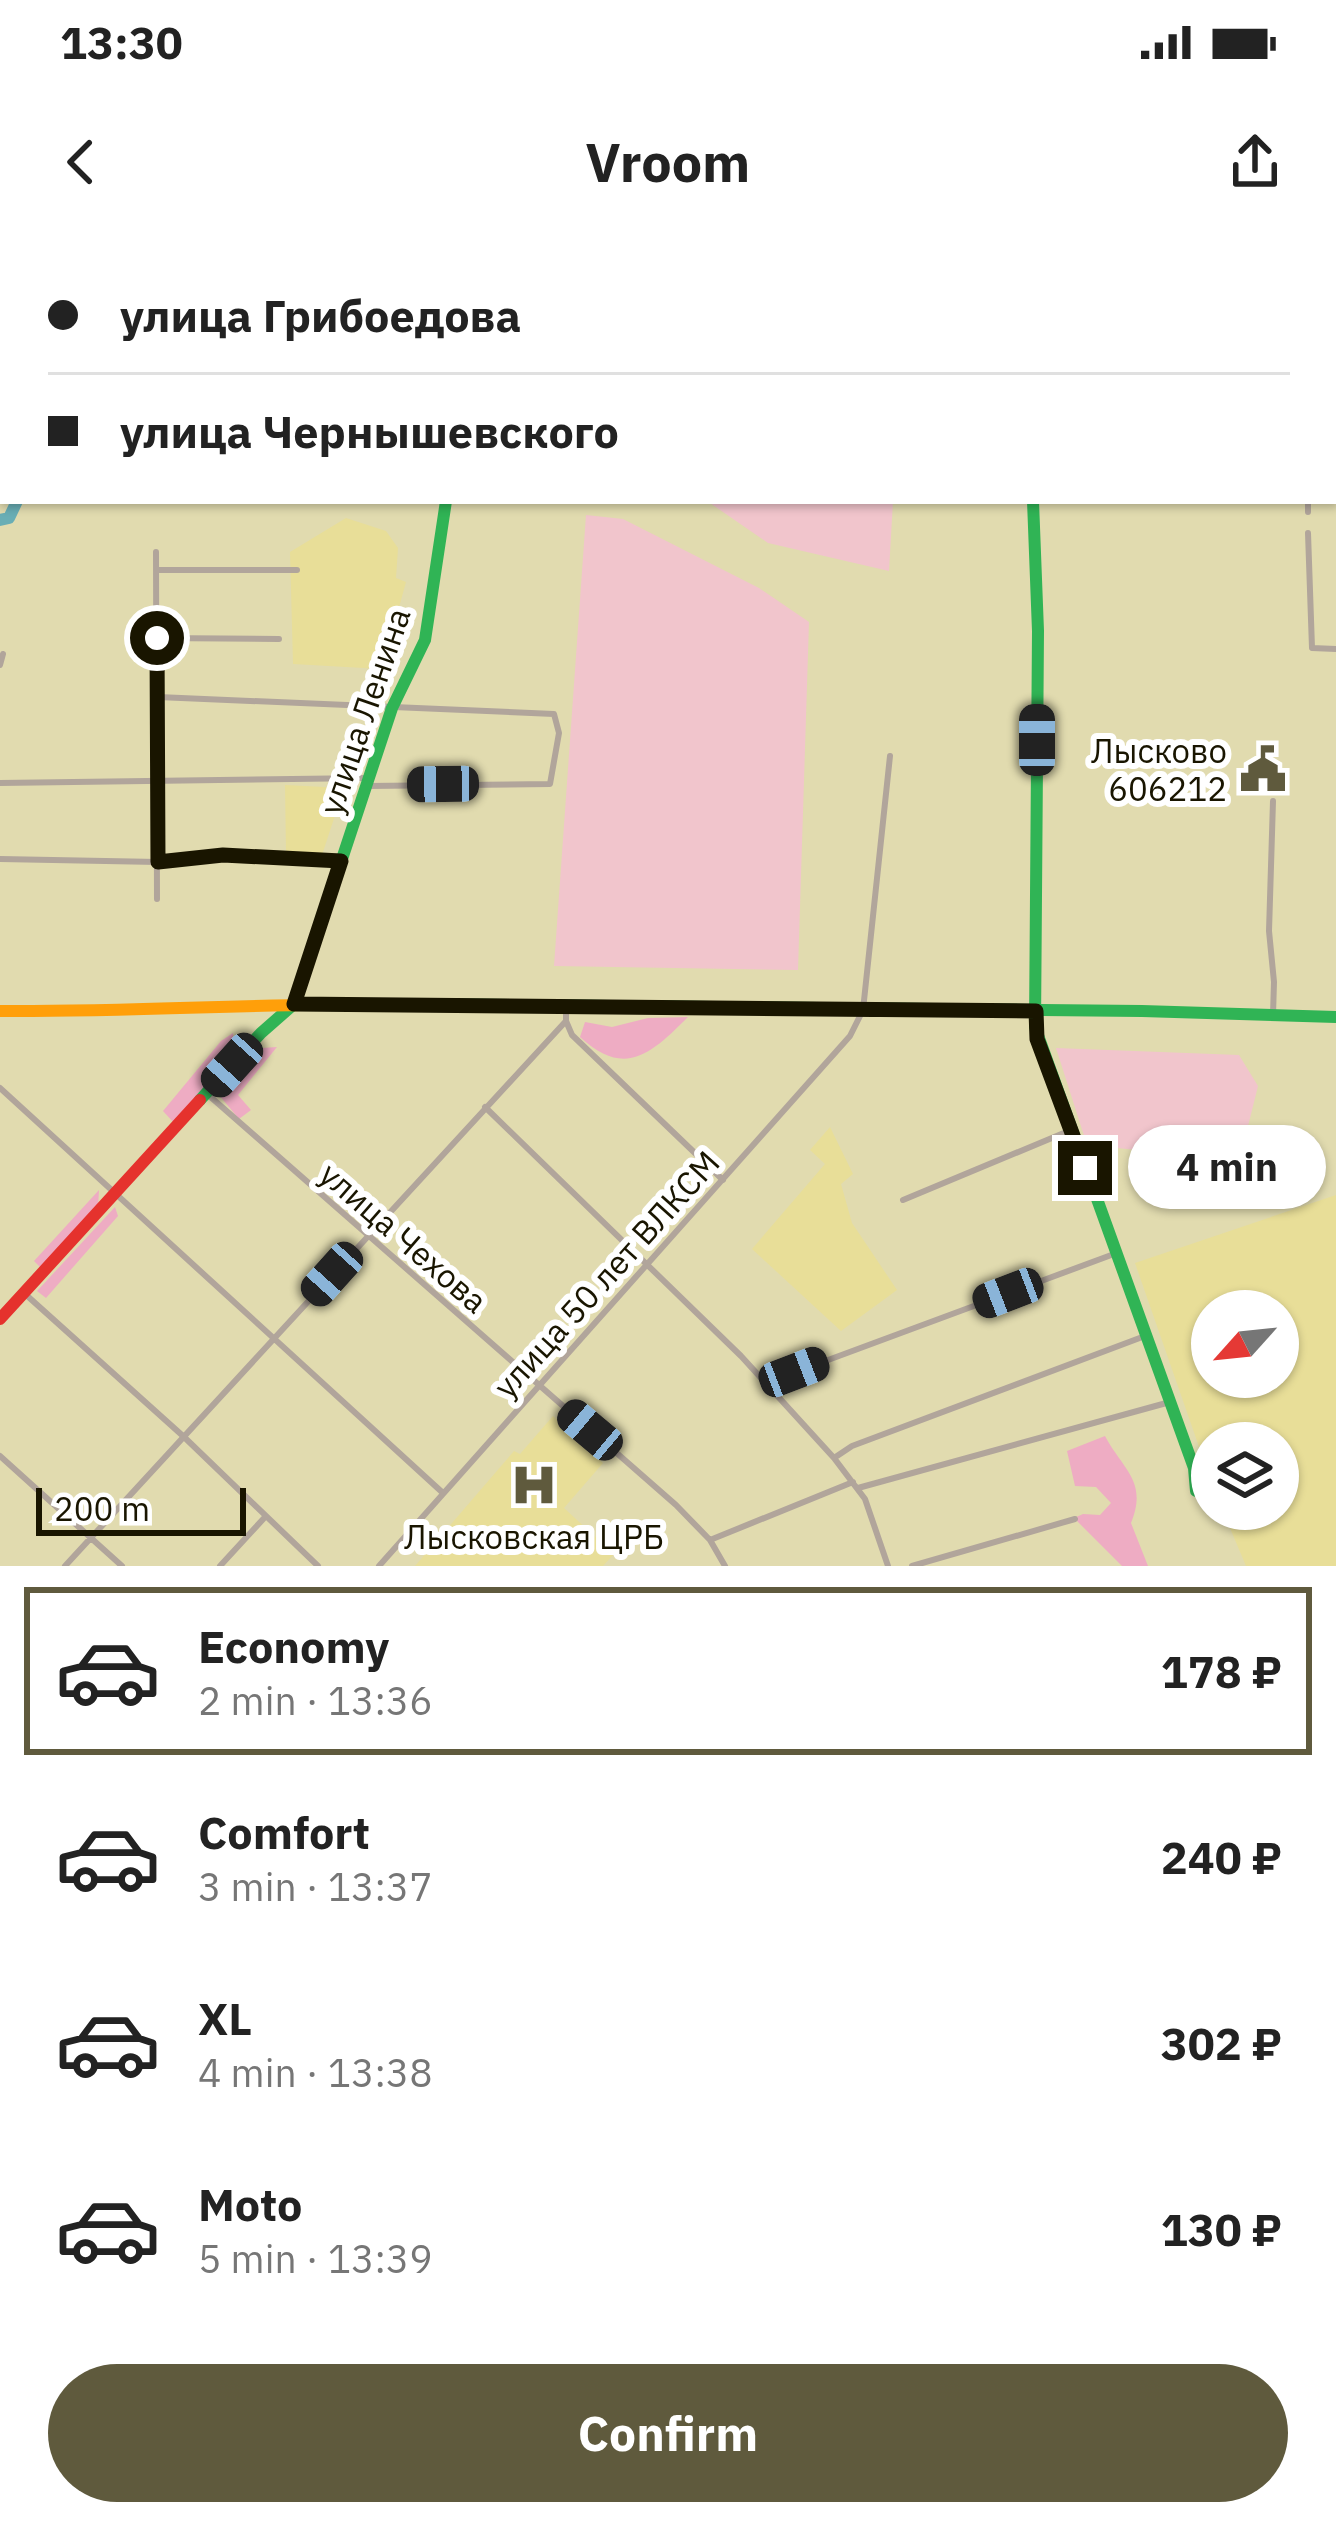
<!DOCTYPE html>
<meta charset="utf-8">
<style>
body{margin:0;font-family:"IBM Plex Sans",sans-serif;background:#f2f2f2;color:#222;height:100vh;display:flex;flex-direction:column;font-size:45px;white-space:nowrap}
*{box-sizing:border-box;margin:0}
p{font-size:39px;color:#767676}
.icon{flex:none;width:66px;height:66px;fill:none;stroke:currentColor;stroke-width:2;stroke-linecap:round;stroke-linejoin:round}
.map{position:relative;height:1326px;overflow:hidden}
.drawer{display:flex;flex-direction:column;background:#fff;flex:1}
.drawer>*{flex:none}
.guide{position:absolute;left:0px;top:0px;width:1338px;height:264px;box-shadow:0 3px 9px #0004;display:grid;align-content:center;height:264px;padding:0 48px;background:#fff}
.needle{width:78px;rotate:243deg}
.buttons{position:absolute;left:1191px;top:1050px;display:grid;gap:24px}
.buttons a{display:grid;place-items:center;width:108px;height:108px;border-radius:50%;background:#fff;box-shadow:0 3px 9px #0004;font-size:60px}
.scale{position:absolute;left:36px;bottom:30px;width:210px;box-sizing:border-box;padding-left:12px;border:6px solid #191500;border-top:0;font-size:33px;line-height:42px;white-space:nowrap;color:#191500;-webkit-text-stroke:9px #fff;paint-order:stroke}
.end{position:absolute;width:54px;height:54px;margin:-27px;border:15px solid #191500;background:#fff;box-shadow:0 0 0 6px #fff}
.from{border-radius:50%}
.bubble{position:absolute;height:84px;border-radius:42px;background:#fff;box-shadow:0 3px 9px #0004;font-size:39px;font-weight:700;line-height:84px;text-align:center}
.car{position:absolute;width:36px;height:72px;margin:-36px -18px;border-radius:15px;box-shadow:0 0 9px 3px #0007;background:linear-gradient(#222 24%,#8ab4d8 0 40%,#222 0 76%,#8ab4d8 0 86%,#222 0)}
.guide b{display:flex;align-items:center;gap:42px;height:114px;font-size:45px}
.guide b+b{border-top:3px solid #e0e0e0}
.guide i{width:30px;height:30px;background:#222}
ul{padding:21px 0 0;list-style:none}
li{display:flex;align-items:center;gap:36px;height:168px;margin:0 24px 18px;padding:0 24px;border:6px solid transparent;border-radius:0px}
li div{flex:1}
li b{display:block;font-size:45px}
li em{font-style:normal;font-weight:700}
li.selected{border-color:#5f5a3d}
li>.icon{width:108px;height:108px;stroke-width:1.5}
.primary-button{display:flex;gap:24px;margin-top:auto;padding:24px 48px}
.primary-button a{flex:1;height:138px;border-radius:72px;background:#5f5a3d;color:#fff;font-size:48px;font-weight:700;line-height:138px;text-align:center}
.status{display:flex;justify-content:space-between;align-items:center;height:84px;padding:0 60px;background:#fff;direction:ltr}
.status svg{height:33px;fill:currentColor}
header{display:flex;justify-content:space-between;align-items:center;height:156px;padding:0 48px;background:#fff;font-size:54px;font-weight:700}
.map>svg:first-child{display:block}
.built{fill:#e8de98;fill-rule:evenodd}
.green{fill:#f1c5cc}
.forest{fill:#eeacc3}
.lines{fill:none;stroke-linecap:round;stroke-linejoin:round}
.river{stroke:#69aeb5;stroke-width:12}
.street{stroke:#b1a59b;stroke-width:6}
.fast{stroke:#30b455;stroke-width:12}
.slow{stroke:#ff9f0a;stroke-width:12}
.jam{stroke:#e5322d;stroke-width:12}
.route{stroke:#191500;stroke-width:15}
.labels{text-anchor:middle;dominant-baseline:central;stroke-width:12;stroke-linejoin:round;paint-order:stroke}
.street-label{font-size:33px;fill:#191500;stroke:#fff}
.poi-label{font-size:33px;fill:#191500;stroke:#fff;text-anchor:end}
</style>
<div class="status"><b>13:30</b><svg viewBox="0 0 49 12"><path d="M0 12V9h3v3zM5 12V6h3v6zM10 12V3h3v9zM15 12V0h3v12zM26 1h20v11H26zM47 4h2v5h-2z"/></svg></div>
<header><svg class="icon" aria-label="back" viewBox="0 0 24 24"><path d="M15 5l-7 7 7 7"/></svg>Vroom<svg class="icon" aria-label="share" viewBox="0 0 24 24"><path d="M12 15V3M7 8l5-5 5 5M5 13v7h14v-7"/></svg></header>
<div class="map">
<svg width="1336" height="1326" viewBox="0 0 1336 1326">
<rect width="100%" height="100%" fill="#e1dbaf"/>
<path class="built" d="M 346,278 L 386,291 L 398,308 L 396,338 L 406,342 L 382,429 L 293,424 L 290,312 Z
M 285,545 L 344,548 L 322,615 L 286,613 Z
M 830,887 L 853,934 L 841,944 L 852,983 L 897,1050 L 841,1091 L 752,1009 L 825,924 L 810,910 Z
M 1336,955 L 1336,1326 L 1246,1326 L 1222,1269 L 1278,1269 L 1278,1203 L 1212,1203 L 1212,1244 L 1135,1023 ZM 1212,1071 L 1278,1071 L 1278,1137 L 1212,1137 Z
M 553,1176 L 603,1223 L 564,1268 L 614,1314 L 603,1326 L 415,1326 L 514,1211 L 520,1214 Z"/>
<path class="green" d="M 546,0 L 1028,0 L 1027,3 Z
M 707,261 L 893,261 L 889,331 L 768,303 Z
M 586,275 L 623,279 L 759,348 L 809,382 L 798,730 L 554,726 Z
M 1056,808 L 1239,815 L 1258,846 L 1245,898 L 1147,911 L 1087,905 Z"/>
<path class="forest" d="M 688,777 C 652,813 625,839 580,797 L 585,782 L 612,787 L 648,778 Z
M 233,793 L 235,815 L 174,883 L 163,871 L 221,801 Z
M 277,807 L 238,855 L 251,870 L 239,879 L 219,855 L 262,808 Z
M 99,950 L 98,968 L 41,1028 L 34,1021 Z
M 115,967 L 118,976 L 46,1058 L 37,1051 Z
M 1105,1196 C 1123,1230 1148,1241 1131,1283 L 1148,1326 L 1122,1326 L 1074,1278 L 1083,1274 L 1100,1275 L 1111,1263 L 1096,1247 L 1075,1246 L 1067,1211 Z"/>
<g class="lines">
<path class="river" d="M 608,0 L 608,3
M 631,0 L 633,3
M 693,0 L 693,3
M 0,280 L 9,278 L 17,261"/>
<path class="street" d="M 1000,0 L 1000,3
M 1311,0 L 1311,3
M 478,3 L 480,0
M 1335,58 L 1336,58
M 1308,272 L 1308,261
M 1308,293 L 1312,408 L 1336,409
M 156,312 L 157,659
M 156,330 L 297,330
M 157,398 L 279,399
M 0,425 L 3,414
M 158,457 L 554,474 L 559,493 L 550,544 L 367,546
M 0,543 L 368,538
M 0,619 L 158,622 L 223,615 L 341,621
M 1273,775 L 1274,742 L 1269,691 L 1273,561
M 566,781 L 572,795 L 723,940
M 0,848 L 443,1253
M 206,853 L 676,1265 L 710,1300 L 725,1326
M 485,867 L 741,1116 L 834,1218 L 865,1259 L 888,1326
M 903,960 L 1071,890
M 24,1053 L 183,1196 L 318,1326
M 766,1143 L 1114,1014
M 0,1216 L 122,1326
M 834,1218 L 852,1206 L 1145,1096
M 858,1248 L 1170,1162
M 710,1300 L 853,1242
M 65,1326 L 566,781 L 566,767
M 220,1326 L 266,1276
M 379,1326 L 850,796 L 863,770 L 890,516
M 912,1326 L 1075,1279"/>
<path class="fast" d="M 496,0 L 496,3
M 1033,261 L 1038,391 L 1035,787 L 1194,1228 L 1196,1251
M 398,764 L 1142,771 L 1336,777
M 200,860 L 261,793 L 294,764 L 392,468 L 425,400 L 446,261"/>
<path class="slow" d="M 0,771 C 133,772 265,763 398,764"/>
<path class="jam" d="M 0,1079 L 200,860"/>
</g>
<g class="lines">
<path class="route" d="M 157,398 L 158,622 L 223,615 L 341,621 L 294,764 L 1036,771 L 1037,799 L 1085,928"/>
</g>
<defs>
<symbol id="civic-bare" viewBox="-9 -9 18 18"><path d="M-.6-6.5H3V-4.5H.6V-3L4-1V1h2V6H-6V1h2V-1L-.6-3ZM-1.2 2.5V6h2.4V2.5Z" fill="#5f5a3d" stroke="#fff" stroke-width="2.5" paint-order="stroke"/></symbol>
<symbol id="hospital-bare" viewBox="-9 -9 18 18"><path d="M-5-5h3v3.5h4V-5h3V5h-3V1.5h-4V5h-3Z" fill="#5f5a3d" stroke="#fff" stroke-width="2.5" paint-order="stroke"/></symbol>
</defs>
<g fill-rule="evenodd">
<use href="#civic-bare" x="1230" y="496" width="66" height="66"/>
<use href="#hospital-bare" x="501" y="1212" width="66" height="66"/>
</g>
<g class="labels">
<g class="street-label">
<text transform="translate(364 471) rotate(-71)">улица Ленина</text>
<text transform="translate(404 997) rotate(41)">улица Чехова</text>
<text transform="translate(606 1034) rotate(-48)">улица 50 лет ВЛКСМ</text>
</g>
<g class="poi-label">
<text x="1227" y="510">Лысково<tspan x="1227" dy="38">606212</tspan></text>
<text x="534" y="1296" text-anchor="middle">Лысковская ЦРБ</text>
</g>
</g>
</svg>
<div class="buttons">
<a><svg class="needle" viewBox="-14 -14 28 28"><path d="M0-13l5 13h-10z" fill="#e53935"/><path d="M0 13l5-13h-10z" fill="#767676"/></svg></a>
<a><svg class="icon" aria-label="layers" viewBox="0 0 24 24"><path d="M12 4l9 5-9 5-9-5zM3 14l9 5 9-5"/></svg></a>
</div>
<div class="scale">200 m</div>
<i class="end from" style="left:157px;top:398px"></i>
<i class="end" style="left:1085px;top:928px"></i>
<div class="bubble" style="left:1128px;top:885px;width:198px">4 min</div>
<i class="car" style="left:1037px;top:500px;rotate:0deg"></i>
<i class="car" style="left:443px;top:544px;rotate:269deg"></i>
<i class="car" style="left:232px;top:825px;rotate:222deg"></i>
<i class="car" style="left:332px;top:1034px;rotate:222deg"></i>
<i class="car" style="left:1008px;top:1053px;rotate:249deg"></i>
<i class="car" style="left:794px;top:1132px;rotate:69deg"></i>
<i class="car" style="left:590px;top:1190px;rotate:310deg"></i>
<div class="guide">
<b><i class="from"></i>улица Грибоедова</b>
<b><i></i>улица Чернышевского</b>
</div>
</div>
<section class="drawer">
<ul>
<li class="selected"><svg class="icon" aria-label="car" viewBox="0 0 24 24"><path d="M5 17H2v-5l4-1 3-4h7l3 4 3 1v5h-3M9 17h6M6 11h13"/><circle cx="7" cy="17" r="2"/><circle cx="17" cy="17" r="2"/></svg><div><b>Economy</b><p>2 min · 13:36</p></div><em>178 ₽</em></li>
<li><svg class="icon" aria-label="car" viewBox="0 0 24 24"><path d="M5 17H2v-5l4-1 3-4h7l3 4 3 1v5h-3M9 17h6M6 11h13"/><circle cx="7" cy="17" r="2"/><circle cx="17" cy="17" r="2"/></svg><div><b>Comfort</b><p>3 min · 13:37</p></div><em>240 ₽</em></li>
<li><svg class="icon" aria-label="car" viewBox="0 0 24 24"><path d="M5 17H2v-5l4-1 3-4h7l3 4 3 1v5h-3M9 17h6M6 11h13"/><circle cx="7" cy="17" r="2"/><circle cx="17" cy="17" r="2"/></svg><div><b>XL</b><p>4 min · 13:38</p></div><em>302 ₽</em></li>
<li><svg class="icon" aria-label="car" viewBox="0 0 24 24"><path d="M5 17H2v-5l4-1 3-4h7l3 4 3 1v5h-3M9 17h6M6 11h13"/><circle cx="7" cy="17" r="2"/><circle cx="17" cy="17" r="2"/></svg><div><b>Moto</b><p>5 min · 13:39</p></div><em>130 ₽</em></li>
</ul>
<div class="primary-button"><a>Confirm</a></div>
</section>
